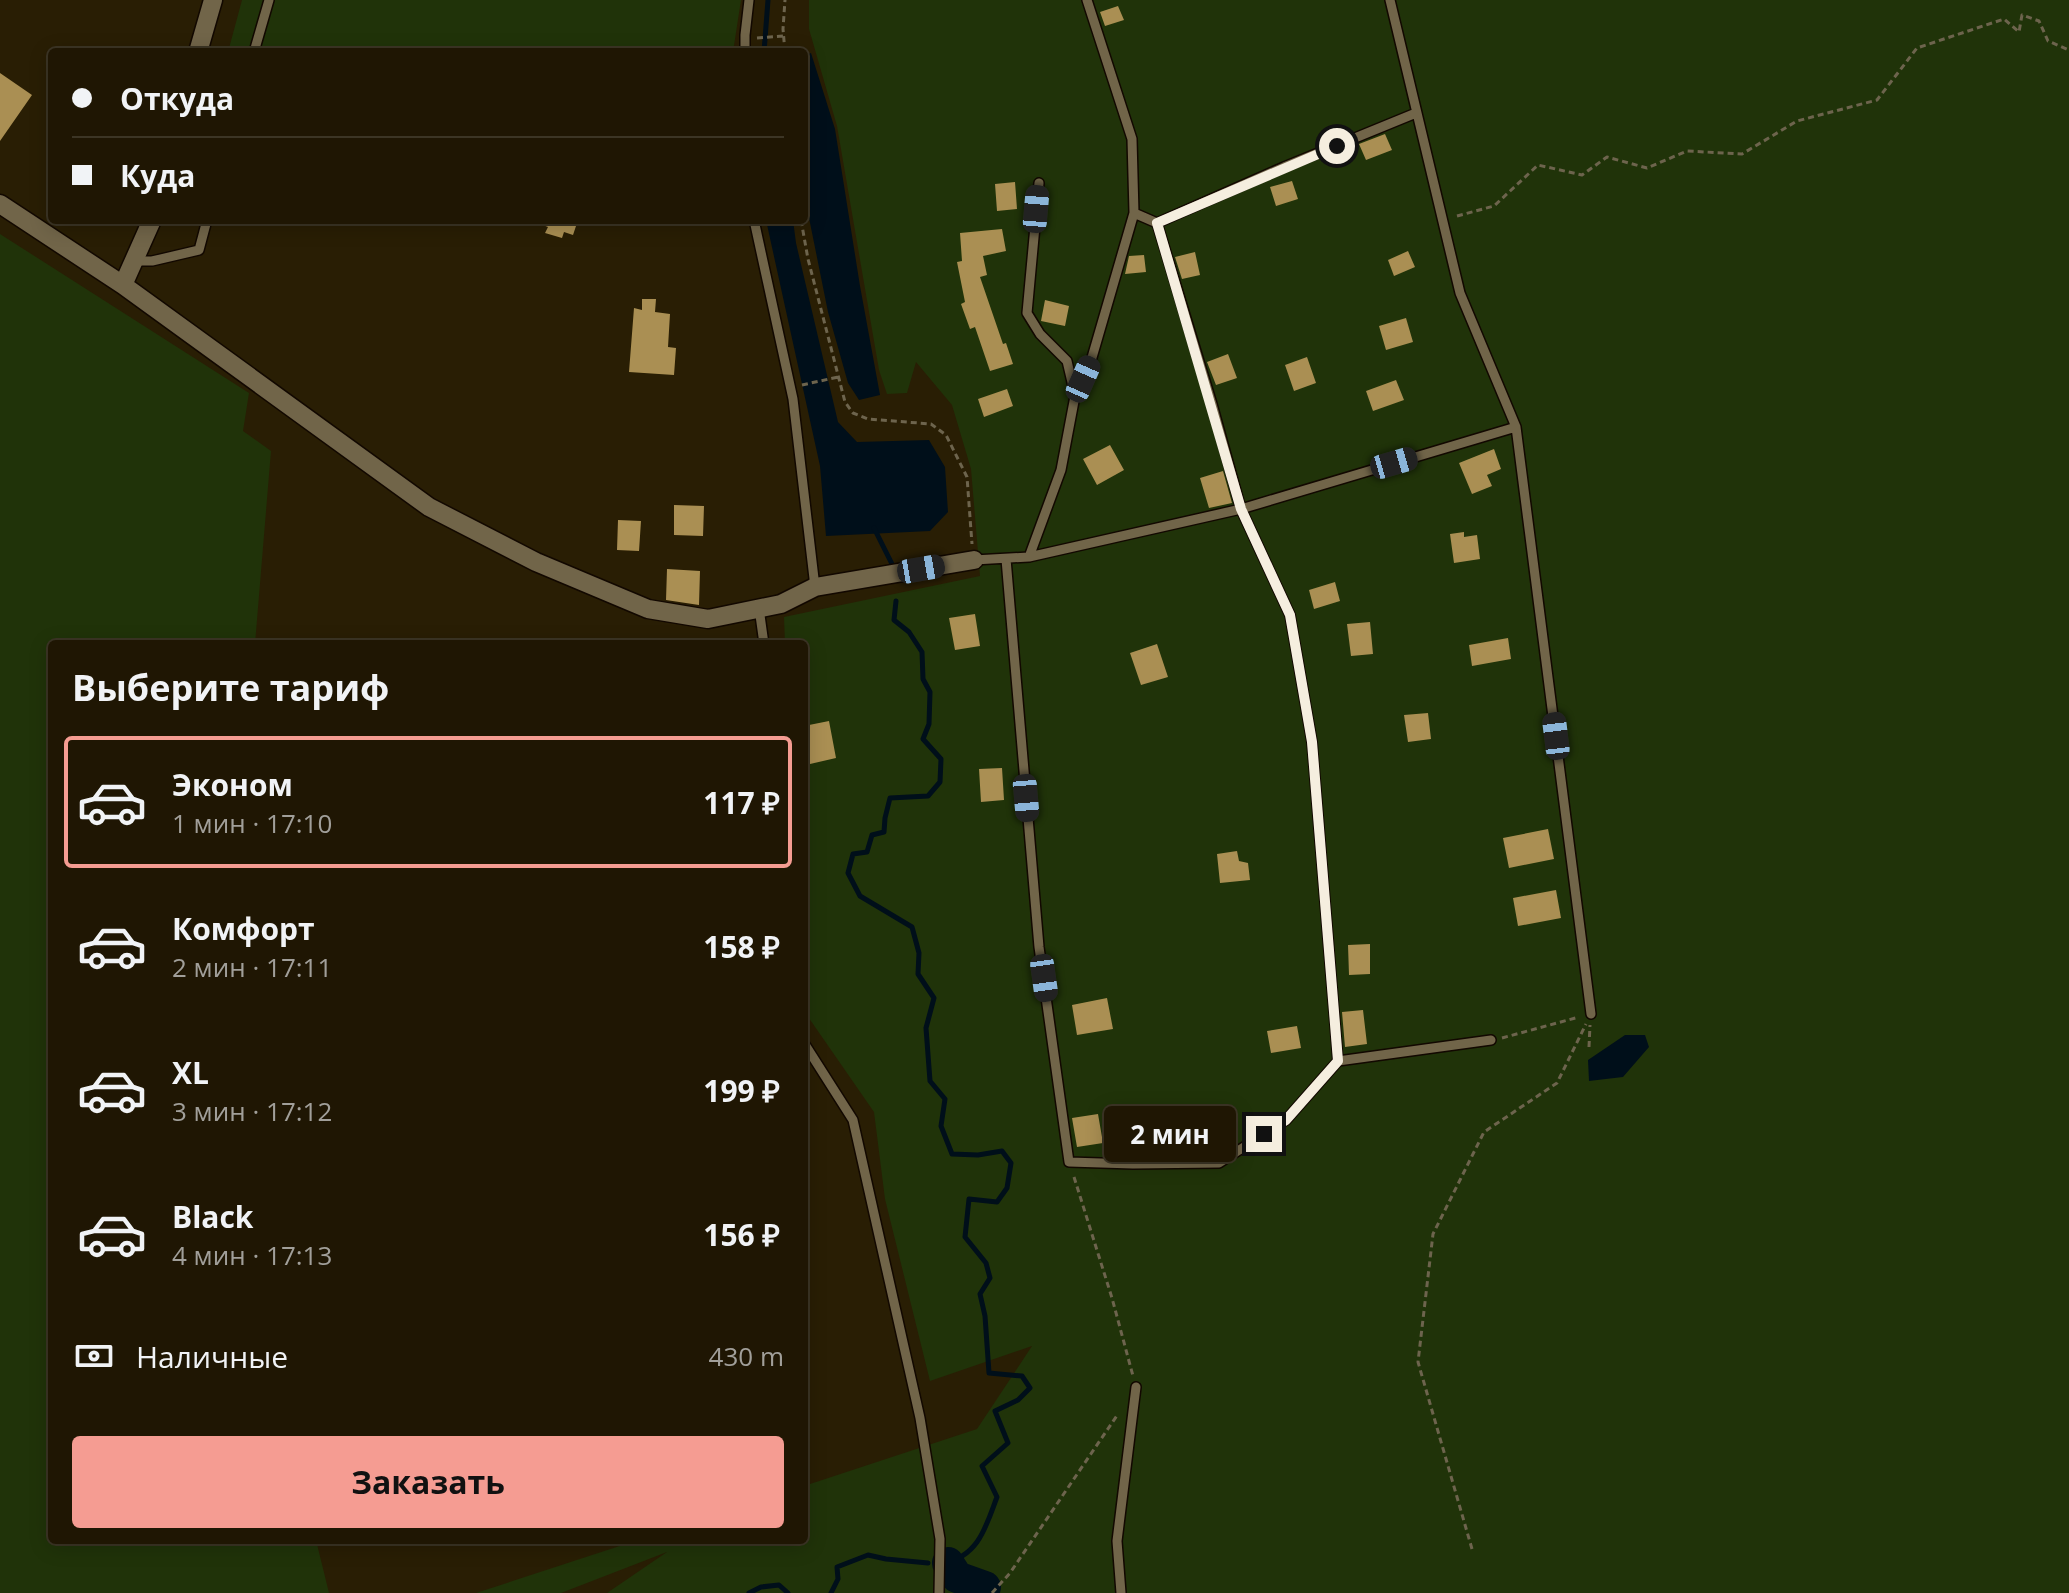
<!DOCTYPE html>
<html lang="ru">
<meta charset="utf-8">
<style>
body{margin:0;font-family:"Open Sans",sans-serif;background:#271f0d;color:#f1f3f6;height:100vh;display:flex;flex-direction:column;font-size:30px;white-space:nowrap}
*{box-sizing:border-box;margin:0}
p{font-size:26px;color:#a19f9a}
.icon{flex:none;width:44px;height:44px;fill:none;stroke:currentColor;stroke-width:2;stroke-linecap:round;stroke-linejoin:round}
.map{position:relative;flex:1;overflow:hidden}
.side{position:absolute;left:48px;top:640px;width:760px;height:904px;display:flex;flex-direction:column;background:#1f1603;border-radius:8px;box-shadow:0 4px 20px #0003,0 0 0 2px #3c3525}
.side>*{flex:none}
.top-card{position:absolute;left:48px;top:48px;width:760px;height:176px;border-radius:8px;box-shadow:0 4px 20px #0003,0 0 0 2px #3c3525;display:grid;align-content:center;height:176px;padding:0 24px;background:#1f1603}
.end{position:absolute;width:36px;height:36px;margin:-18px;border:10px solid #f5eedf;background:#111;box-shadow:0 0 0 4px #111}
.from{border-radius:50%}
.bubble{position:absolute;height:56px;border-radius:8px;background:#1f1603;box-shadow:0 4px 20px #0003,0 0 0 2px #3c3525;font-size:26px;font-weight:700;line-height:56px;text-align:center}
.car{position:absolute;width:24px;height:48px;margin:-24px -12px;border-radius:10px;box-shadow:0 0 6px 2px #0007;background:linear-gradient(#222 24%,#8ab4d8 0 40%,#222 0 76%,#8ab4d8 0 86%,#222 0)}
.top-card b{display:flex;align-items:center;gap:28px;height:76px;font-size:30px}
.top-card b+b{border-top:2px solid #3c3525}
.top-card i{width:20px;height:20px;background:#f1f3f6}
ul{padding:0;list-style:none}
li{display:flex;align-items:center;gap:24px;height:132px;margin:0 16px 12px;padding:0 8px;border:4px solid transparent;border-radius:8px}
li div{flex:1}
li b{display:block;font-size:30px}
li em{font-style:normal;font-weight:700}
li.active{border-color:#f59c92}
li>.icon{width:72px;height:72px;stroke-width:1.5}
h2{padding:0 24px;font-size:36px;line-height:96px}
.pay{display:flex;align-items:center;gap:20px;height:88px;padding:0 24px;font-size:30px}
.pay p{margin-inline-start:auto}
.action{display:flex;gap:16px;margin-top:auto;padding:16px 24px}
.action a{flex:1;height:92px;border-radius:8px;background:#f59c92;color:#111;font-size:32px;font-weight:700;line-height:92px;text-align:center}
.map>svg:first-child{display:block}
.green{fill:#203309}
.water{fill:#000f1a}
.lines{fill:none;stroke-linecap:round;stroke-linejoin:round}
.stream{stroke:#000f1a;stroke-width:5}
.river{stroke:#000f1a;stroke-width:32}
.building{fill:#aa8f53}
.lane-casing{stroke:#120800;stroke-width:12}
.street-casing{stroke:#120800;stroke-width:21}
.path{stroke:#6d644d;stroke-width:3;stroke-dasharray:6 4;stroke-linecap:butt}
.lane{stroke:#716549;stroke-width:9}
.street{stroke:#716549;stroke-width:18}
.route{stroke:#f5eedf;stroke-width:10}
</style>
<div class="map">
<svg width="2069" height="1593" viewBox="0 0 2069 1593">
<rect width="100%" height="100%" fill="#291e04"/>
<path class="green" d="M 242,0 L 741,0 L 733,52 L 228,52 Z
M 809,0 L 2069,0 L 2069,1593 L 607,1593 L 667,1552 L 561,1593 L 476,1593 L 638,1540 L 804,1540 L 804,1486 L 977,1429 L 1032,1346 L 930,1381 L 885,1199 L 874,1112 L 804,1011 L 804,644 L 785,644 L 784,617 L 980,576 L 971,469 L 952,405 L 916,362 L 907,393 L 887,394 L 879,370 L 837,126 L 809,29 Z
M 0,234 L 249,393 L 243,431 L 271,451 L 255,644 L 52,644 L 52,1540 L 316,1540 L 329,1593 L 0,1593 Z"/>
<path class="water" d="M 811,53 L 835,129 L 860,286 L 880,395 L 859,400 L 848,383 L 828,312 L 804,193 L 804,56 Z
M 766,220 L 793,220 L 796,243 L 838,422 L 857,442 L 929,440 L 945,467 L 948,512 L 930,531 L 826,536 L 820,466 Z
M 1625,1035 L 1645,1035 L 1649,1047 L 1623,1077 L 1589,1081 L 1588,1060 Z"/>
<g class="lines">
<path class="stream" d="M 764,52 L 768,0
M 874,528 L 892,564
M 896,601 L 894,620 L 909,632 L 922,652 L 923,679 L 930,692 L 929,724 L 923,739 L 941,759 L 940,782 L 928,796 L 890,798 L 885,818 L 884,832 L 872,835 L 867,852 L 853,854 L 848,873 L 860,896 L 912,927 L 919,953 L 918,974 L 934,998 L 926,1028 L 930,1081 L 945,1099 L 941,1126 L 952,1154 L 978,1155 L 1002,1151 L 1011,1163 L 1007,1188 L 997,1202 L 969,1199 L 965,1237 L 986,1263 L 990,1278 L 980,1294 L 985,1316 L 989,1373 L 1022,1376 L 1030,1388 L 1018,1400 L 995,1411 L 1008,1443 L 982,1466 L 997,1497 C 986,1526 979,1556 944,1563
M 749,1593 L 761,1587 L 779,1585 L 788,1593
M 831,1593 L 838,1579 L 837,1567 L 868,1555 L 886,1559 L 928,1563"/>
<path class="river" d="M 948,1563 L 957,1577 L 985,1587"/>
</g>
<path class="building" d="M 1118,6 L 1124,20 L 1105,26 L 1100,12 Z
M 0,73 L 32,95 L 0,141 Z
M 1385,134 L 1392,150 L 1366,160 L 1359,144 Z
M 1292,181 L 1298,199 L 1276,206 L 1270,187 Z
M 1015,182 L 1017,209 L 997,211 L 995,184 Z
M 536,220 L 578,220 L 573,235 L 564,232 L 562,238 L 545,233 L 548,227 L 535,222 Z
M 1002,229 L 1006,251 L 983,256 L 987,275 L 980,277 L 1003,344 L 1006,343 L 1013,364 L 990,371 L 975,327 L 970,329 L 961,304 L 965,302 L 957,262 L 962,261 L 960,233 Z
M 1408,251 L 1415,267 L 1394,276 L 1388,260 Z
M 1195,252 L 1200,275 L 1182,279 L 1175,257 Z
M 1144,255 L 1146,272 L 1125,274 L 1129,256 Z
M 642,299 L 656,299 L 655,312 L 670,314 L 668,347 L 676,348 L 674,375 L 629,372 L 634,308 L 642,310 Z
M 1045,300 L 1069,306 L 1065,326 L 1041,321 Z
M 1406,318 L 1413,342 L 1386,350 L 1379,326 Z
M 1228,354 L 1237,378 L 1216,385 L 1207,362 Z
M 1307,357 L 1316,383 L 1294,391 L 1285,365 Z
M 1396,380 L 1404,400 L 1373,411 L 1366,391 Z
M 1007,389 L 1013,406 L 984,417 L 978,399 Z
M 1110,445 L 1124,470 L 1097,485 L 1083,459 Z
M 1494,449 L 1501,469 L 1487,475 L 1492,486 L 1472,494 L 1459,463 Z
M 1223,471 L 1232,503 L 1209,508 L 1200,478 Z
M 674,505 L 704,506 L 703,536 L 674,535 Z
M 618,520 L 641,521 L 639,551 L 617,550 Z
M 1464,532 L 1464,537 L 1477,535 L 1480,559 L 1454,563 L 1450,534 Z
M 667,569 L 700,571 L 699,605 L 666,600 Z
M 1335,582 L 1340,601 L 1314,609 L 1309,590 Z
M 975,614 L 980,646 L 955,650 L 949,618 Z
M 1370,622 L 1373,654 L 1351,656 L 1347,624 Z
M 1508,638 L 1511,659 L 1472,666 L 1469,645 Z
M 1157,644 L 1168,677 L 1141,685 L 1130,653 Z
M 1428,713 L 1431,739 L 1408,742 L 1404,715 Z
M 829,721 L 836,758 L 810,764 L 804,726 Z
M 1002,768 L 1004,800 L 981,802 L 979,769 Z
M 1548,829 L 1554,859 L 1509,868 L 1503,838 Z
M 1237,851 L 1239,861 L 1248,863 L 1250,880 L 1220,883 L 1217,854 Z
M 1556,890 L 1561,918 L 1518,926 L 1513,898 Z
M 1370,944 L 1370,974 L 1349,975 L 1348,945 Z
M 1107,998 L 1113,1029 L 1077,1035 L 1072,1005 Z
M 1363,1010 L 1367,1044 L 1345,1047 L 1342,1012 Z
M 1297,1026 L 1301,1048 L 1271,1053 L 1267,1031 Z
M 1098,1114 L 1103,1143 L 1077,1147 L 1072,1118 Z"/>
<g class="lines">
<defs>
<path id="lane" d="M 1390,0 L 1460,293 L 1516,427 L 1591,1014
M 254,52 L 269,0
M 745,52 L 745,35 L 749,0
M 1039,183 L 1027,313 L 1040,334 L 1067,361 L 1075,395
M 1134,213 L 1157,223 L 1212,404 L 1241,509 L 1290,615 L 1312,742 L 1338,1061
M 754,220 L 793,399 L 815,587
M 1157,223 L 1284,167 L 1416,113
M 134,261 L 152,261 L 199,250 L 207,220
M 1029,557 L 1061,470 L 1075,396 L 1091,361 L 1134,213 L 1132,139 L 1087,0
M 1006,559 L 1039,947 L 1069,1162 L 1133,1164 L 1219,1163 L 1286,1120 L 1338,1061 L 1491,1040
M 974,560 L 1029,557 L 1241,509 L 1516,427
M 759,608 L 764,644
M 804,1043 L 853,1120 L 920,1418 L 940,1539 L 939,1593
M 1121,1593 L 1117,1541 L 1136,1387"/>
<path id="street" d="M 198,52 L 213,0
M 0,204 L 123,285 L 429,507 L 536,562 L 648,609 L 708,619 L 781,604 L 815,587 L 974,560
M 123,285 L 152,220"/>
</defs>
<use href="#lane" class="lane-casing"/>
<use href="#street" class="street-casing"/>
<path class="path" d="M 757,38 L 784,36
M 785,52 L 783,29 L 785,0
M 1457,216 L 1494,206 L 1538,165 L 1582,175 L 1607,157 L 1647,168 L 1687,151 L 1742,154 L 1797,121 L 1877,100 L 1917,48 L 2004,19 L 2019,32 L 2022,15 L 2039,21 L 2048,41 L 2069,50
M 801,220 L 808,259 L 845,402 L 853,413 L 868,419 L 931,424 L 946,435 L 967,477 L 972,544
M 802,385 L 838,377
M 1502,1038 L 1579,1017
M 1589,1047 L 1590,1025
M 1074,1177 L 1112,1298 L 1133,1376
M 1472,1549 L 1418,1362 L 1433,1234 L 1484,1132 L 1557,1083 L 1586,1024
M 992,1593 L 1010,1573 L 1118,1414"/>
<use href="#lane" class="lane"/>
<use href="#street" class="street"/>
</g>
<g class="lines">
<path class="route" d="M 1264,1134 L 1286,1120 L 1338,1061 L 1312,742 L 1290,615 L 1241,509 L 1157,223 L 1337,146"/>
</g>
</svg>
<i class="end from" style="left:1337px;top:146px"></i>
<i class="end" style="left:1264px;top:1134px"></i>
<div class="bubble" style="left:1104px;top:1106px;width:132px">2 мин</div>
<i class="car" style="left:1036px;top:209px;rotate:5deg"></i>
<i class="car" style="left:1083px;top:379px;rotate:24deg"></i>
<i class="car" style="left:1394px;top:463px;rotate:74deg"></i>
<i class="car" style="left:921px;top:569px;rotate:80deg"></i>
<i class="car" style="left:1556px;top:736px;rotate:353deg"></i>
<i class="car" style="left:1026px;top:798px;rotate:175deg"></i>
<i class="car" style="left:1044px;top:978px;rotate:172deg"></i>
<div class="top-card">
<b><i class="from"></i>Откуда</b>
<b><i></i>Куда</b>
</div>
<section class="side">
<h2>Выберите тариф</h2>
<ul>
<li class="active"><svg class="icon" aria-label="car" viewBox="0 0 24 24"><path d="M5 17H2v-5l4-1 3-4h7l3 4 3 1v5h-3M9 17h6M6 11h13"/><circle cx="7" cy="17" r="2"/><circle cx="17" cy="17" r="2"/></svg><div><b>Эконом</b><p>1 мин · 17:10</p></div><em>117 ₽</em></li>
<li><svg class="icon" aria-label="car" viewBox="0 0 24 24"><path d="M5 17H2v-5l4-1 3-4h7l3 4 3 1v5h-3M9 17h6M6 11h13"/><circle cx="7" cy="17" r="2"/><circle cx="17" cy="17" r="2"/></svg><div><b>Комфорт</b><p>2 мин · 17:11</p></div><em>158 ₽</em></li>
<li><svg class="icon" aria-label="car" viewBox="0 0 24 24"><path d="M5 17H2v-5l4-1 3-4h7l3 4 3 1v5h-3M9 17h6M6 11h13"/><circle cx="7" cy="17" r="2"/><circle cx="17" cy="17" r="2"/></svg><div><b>XL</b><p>3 мин · 17:12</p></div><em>199 ₽</em></li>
<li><svg class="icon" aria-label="car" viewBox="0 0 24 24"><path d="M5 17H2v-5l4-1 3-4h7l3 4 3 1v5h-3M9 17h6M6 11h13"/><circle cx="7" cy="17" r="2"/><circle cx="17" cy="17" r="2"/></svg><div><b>Black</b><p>4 мин · 17:13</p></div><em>156 ₽</em></li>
</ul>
<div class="pay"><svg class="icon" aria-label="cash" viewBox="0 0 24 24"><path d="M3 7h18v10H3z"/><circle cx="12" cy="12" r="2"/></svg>Наличные<p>430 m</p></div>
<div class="action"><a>Заказать</a></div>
</section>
</div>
